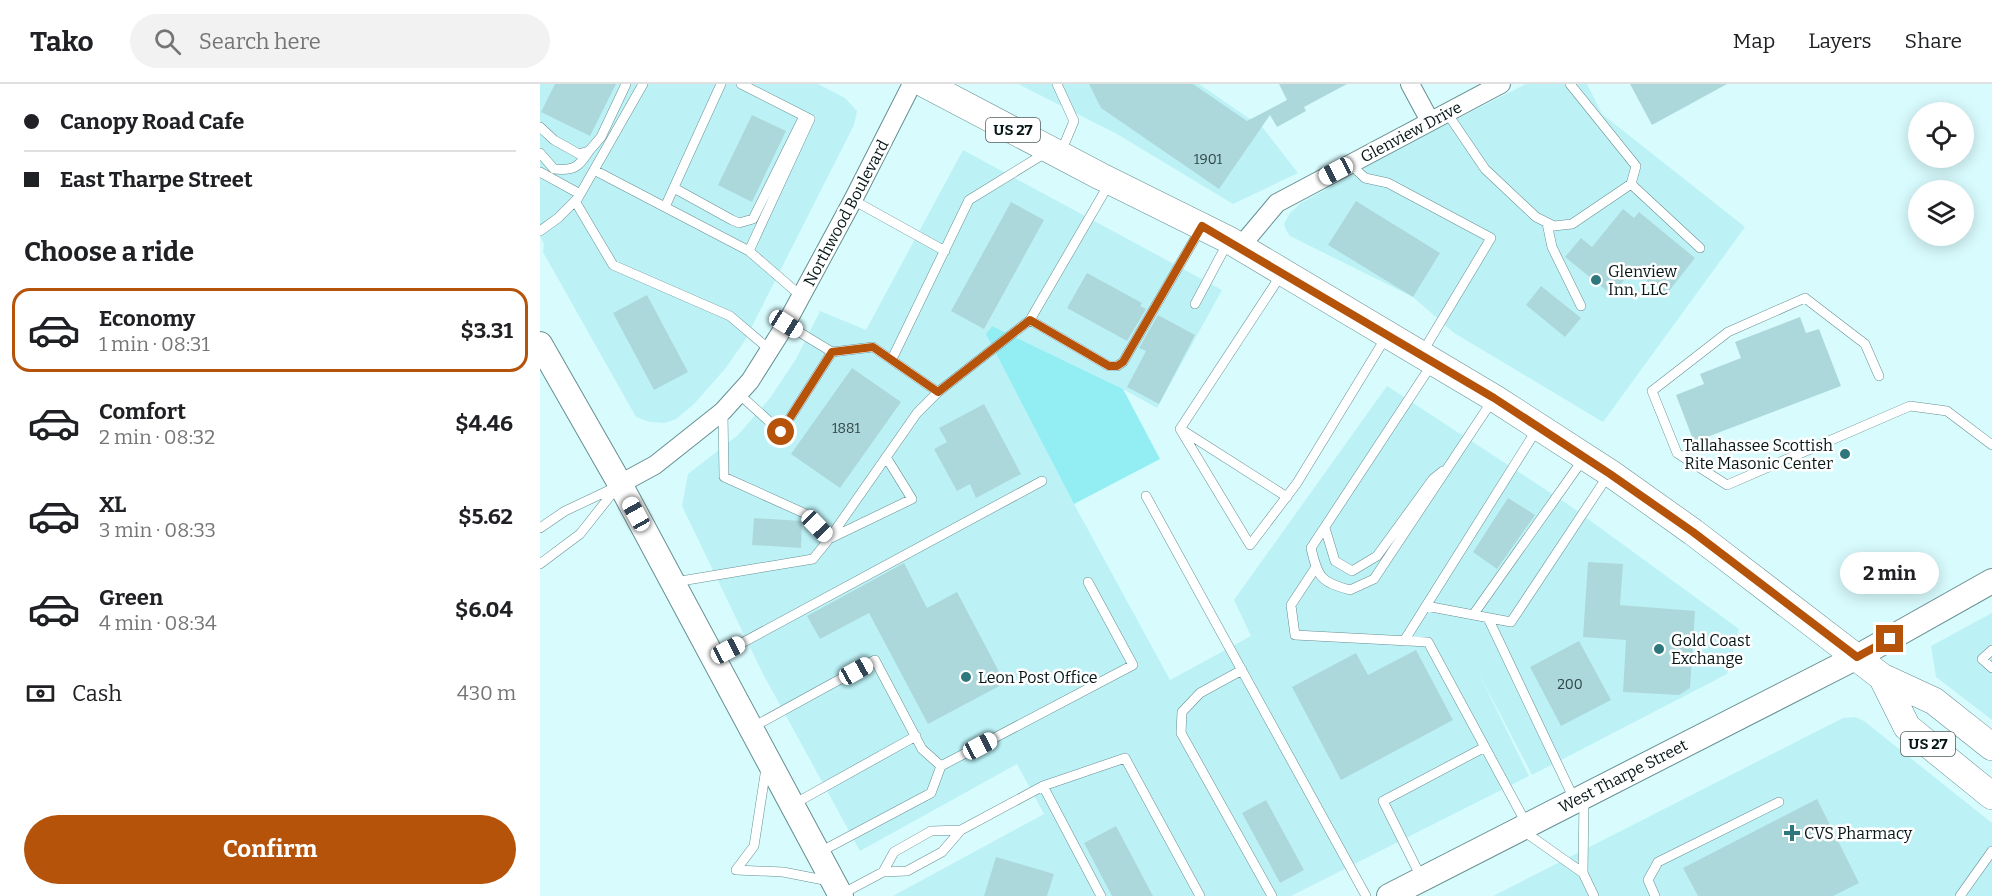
<!DOCTYPE html>
<meta charset="utf-8">
<style>
body{margin:0;font-family:Bitter,serif;background:#f2f2f2;color:#202124;height:100vh;display:flex;flex-direction:column;font-size:22px;white-space:nowrap}
*{box-sizing:border-box;margin:0}
p{font-size:20px;color:#757577}
.icon{flex:none;width:33px;height:33px;fill:none;stroke:currentColor;stroke-width:2;stroke-linecap:round;stroke-linejoin:round}
.map{position:relative;flex:1;overflow:hidden}
.sheet{display:flex;flex-direction:column;background:#fff;width:540px}
.sheet>*{flex:none}
.guide{display:grid;align-content:center;height:132px;padding:0 24px;background:#fff}
.fabs{position:absolute;left:1368px;top:18px;display:grid;gap:12px}
.fabs a{display:grid;place-items:center;width:66px;height:66px;border-radius:50%;background:#fff;box-shadow:0 3px 15px #0003;font-size:30px}
.end{position:absolute;width:27px;height:27px;margin:-14px;border:8px solid #b45309;background:#fff;box-shadow:0 0 0 3px #fff}
.from{border-radius:50%}
.bubble{position:absolute;height:42px;border-radius:21px;background:#fff;box-shadow:0 3px 15px #0003;font-size:20px;font-weight:700;line-height:42px;text-align:center}
.car{position:absolute;width:18px;height:36px;margin:-18px -9px;border-radius:8px;box-shadow:0 0 4px 2px #0007;background:linear-gradient(#fff 24%,#345 0 40%,#fff 0 76%,#345 0 86%,#fff 0)}
.guide b{display:flex;align-items:center;gap:21px;height:57px;font-size:22px}
.guide b+b{border-top:2px solid #e0e0e0}
.guide i{width:15px;height:15px;background:#202124}
ul{padding:0;list-style:none}
li{display:flex;align-items:center;gap:18px;height:84px;margin:0 12px 9px;padding:0 12px;border:3px solid transparent;border-radius:18px}
li div{flex:1}
li b{display:block;font-size:22px}
li em{font-style:normal;font-weight:700}
li.current{border-color:#b45309}
li>.icon{width:54px;height:54px;stroke-width:1.5}
h2{padding:0 24px;font-size:27px;line-height:72px}
.pay{display:flex;align-items:center;gap:15px;height:66px;padding:0 24px;font-size:22px}
.pay p{margin-inline-start:auto}
.action{display:flex;gap:12px;margin-top:auto;padding:12px 24px}
.action a{flex:1;height:69px;border-radius:36px;background:#b45309;color:#fff;font-size:24px;font-weight:700;line-height:69px;text-align:center}
header{display:flex;align-items:center;gap:36px;box-sizing:border-box;height:84px;padding:0 30px;background:#fff;border-bottom:2px solid #e0e0e0}
header strong{font-size:28px}
nav{display:flex;gap:33px;margin-inline-start:auto;font-size:21px}
.search{width:420px;height:54px;background:#f2f2f2;display:flex;align-items:center;gap:15px;box-sizing:border-box;padding:0 21px;border-radius:33px;color:#757577;font-size:22px}
main{display:flex;flex:1;min-height:0}
.map>svg:first-child{display:block}
.built{fill:#bcf2f6}
.green{fill:#93eef3}
.building{fill:#add8db}
.lines{fill:none;stroke-linecap:round;stroke-linejoin:round}
.lane-casing{stroke:#668f91;stroke-width:10}
.street-casing{stroke:#668f91;stroke-width:20}
.secondary-casing{stroke:#668f91;stroke-width:26}
.primary-casing{stroke:#668f91;stroke-width:28}
.lane{stroke:#fff;stroke-width:9}
.street{stroke:#fff;stroke-width:18}
.secondary{stroke:#fff;stroke-width:24}
.primary{stroke:#fff;stroke-width:27}
.route{stroke:#b45309;stroke-width:8}
.poi-dot{fill:#2e777c;stroke:#fff;stroke-width:2}
.labels{text-anchor:middle;dominant-baseline:central;stroke-width:5;stroke-linejoin:round;paint-order:stroke}
.number-label{font-size:14px;fill:#304648}
.shield{fill:#fff;stroke:#515c5d;stroke-width:1.5}
.shield-label{font-size:15px;font-weight:bold;fill:#061617}
.street-label{font-size:16px;fill:#061617;stroke:#fff}
.poi-label{font-size:16px;fill:#061617;stroke:#fff;text-anchor:start}
</style>
<header>
<strong>Tako</strong>
<div class="search"><svg class="icon" aria-label="search" viewBox="0 0 24 24"><circle cx="10" cy="10" r="6"/><path d="M15 15l6 6"/></svg>Search here</div>
<nav><a>Map</a><a>Layers</a><a>Share</a></nav>
</header>
<main>
<section class="sheet">
<div class="guide">
<b><i class="from"></i>Canopy Road Cafe</b>
<b><i></i>East Tharpe Street</b>
</div>
<h2>Choose a ride</h2>
<ul>
<li class="current"><svg class="icon" aria-label="car" viewBox="0 0 24 24"><path d="M5 17H2v-5l4-1 3-4h7l3 4 3 1v5h-3M9 17h6M6 11h13"/><circle cx="7" cy="17" r="2"/><circle cx="17" cy="17" r="2"/></svg><div><b>Economy</b><p>1 min · 08:31</p></div><em>$3.31</em></li>
<li><svg class="icon" aria-label="car" viewBox="0 0 24 24"><path d="M5 17H2v-5l4-1 3-4h7l3 4 3 1v5h-3M9 17h6M6 11h13"/><circle cx="7" cy="17" r="2"/><circle cx="17" cy="17" r="2"/></svg><div><b>Comfort</b><p>2 min · 08:32</p></div><em>$4.46</em></li>
<li><svg class="icon" aria-label="car" viewBox="0 0 24 24"><path d="M5 17H2v-5l4-1 3-4h7l3 4 3 1v5h-3M9 17h6M6 11h13"/><circle cx="7" cy="17" r="2"/><circle cx="17" cy="17" r="2"/></svg><div><b>XL</b><p>3 min · 08:33</p></div><em>$5.62</em></li>
<li><svg class="icon" aria-label="car" viewBox="0 0 24 24"><path d="M5 17H2v-5l4-1 3-4h7l3 4 3 1v5h-3M9 17h6M6 11h13"/><circle cx="7" cy="17" r="2"/><circle cx="17" cy="17" r="2"/></svg><div><b>Green</b><p>4 min · 08:34</p></div><em>$6.04</em></li>
</ul>
<div class="pay"><svg class="icon" aria-label="cash" viewBox="0 0 24 24"><path d="M3 7h18v10H3z"/><circle cx="12" cy="12" r="2"/></svg>Cash<p>430 m</p></div>
<div class="action"><a>Confirm</a></div>
</section>
<div class="map">
<svg width="1452" height="812" viewBox="0 0 1452 812">
<rect width="100%" height="100%" fill="#d8fbfd"/>
<path class="built" d="M 0,0 L 278,0 L 305,14 L 317,27 L 314,41 L 204,258 L 185,285 L 153,321 L 136,335 L 125,339 L 110,338 L 96,333 L 3,168 L 4,160 L 0,152 Z
M 478,0 L 659,0 L 723,44 L 758,89 L 693,120 L 577,50 Z
M 986,0 L 1047,0 L 1062,30 L 1205,143 L 1063,338 L 914,249 L 873,213 L 750,152 L 746,146 L 744,140 L 750,129 L 761,119 L 867,60 Z
M 423,66 L 682,206 L 617,324 L 583,305 L 452,242 L 447,250 L 534,420 L 630,596 L 711,552 L 694,516 L 847,302 L 1026,419 L 1199,545 L 1187,590 L 992,691 L 938,588 L 989,692 L 751,812 L 353,812 L 504,730 L 477,680 L 320,767 L 223,590 L 142,422 L 148,390 L 198,351 L 230,314 L 256,275 L 280,227 L 326,246 Z
M 1452,529 L 1452,636 L 1396,593 L 1391,562 Z
M 1315,633 L 1324,637 L 1452,739 L 1452,812 L 953,812 L 1303,634 Z"/>
<path class="green" d="M 452,242 L 583,305 L 620,375 L 534,420 L 446,250 Z"/>
<path class="building" d="M 15,0 L 76,0 L 50,52 L 1,28 Z
M 549,0 L 653,0 L 707,37 L 747,16 L 739,0 L 807,0 L 764,23 L 766,27 L 737,43 L 730,31 L 679,105 L 561,24 Z
M 1090,0 L 1187,0 L 1112,41 Z
M 212,31 L 246,47 L 212,118 L 178,101 Z
M 816,117 L 900,169 L 873,213 L 788,161 Z
M 471,118 L 504,136 L 444,245 L 411,227 Z
M 1083,125 L 1094,134 L 1099,128 L 1155,174 L 1125,212 L 1093,185 L 1072,211 L 1025,173 L 1041,154 L 1052,163 Z
M 547,189 L 602,219 L 600,222 L 606,225 L 587,257 L 527,224 Z
M 1001,202 L 1041,234 L 1025,253 L 986,221 Z
M 107,211 L 148,288 L 114,306 L 73,229 Z
M 618,231 L 655,251 L 619,320 L 587,303 L 606,267 L 599,264 Z
M 1260,233 L 1266,249 L 1279,245 L 1301,302 L 1154,358 L 1136,311 L 1164,300 L 1160,290 L 1201,274 L 1195,258 Z
M 312,284 L 361,318 L 300,404 L 251,370 Z
M 444,320 L 481,390 L 436,414 L 430,400 L 417,407 L 394,365 L 407,358 L 399,344 Z
M 968,414 L 995,431 L 957,485 L 933,468 Z
M 214,434 L 262,437 L 261,464 L 212,461 Z
M 1048,478 L 1083,480 L 1080,521 L 1155,527 L 1150,604 L 1139,611 L 1083,608 L 1086,556 L 1043,553 Z
M 364,479 L 387,524 L 417,508 L 465,599 L 388,640 L 329,529 L 280,555 L 267,532 Z
M 1039,557 L 1071,616 L 1021,642 L 990,583 Z
M 876,566 L 913,636 L 801,696 L 752,603 L 816,569 L 828,591 Z
M 1277,715 L 1319,799 L 1293,812 L 1158,812 L 1143,784 Z
M 726,716 L 764,786 L 740,799 L 702,729 Z
M 576,742 L 613,812 L 572,812 L 544,759 Z
M 456,773 L 514,790 L 507,812 L 444,812 Z"/>
<g class="lines">
<defs>
<path id="lane" d="M 201,0 L 270,35 L 209,167
M 517,0 L 534,37 L 521,68
M 1030,0 L 1096,82 L 1091,100
M 907,29 L 945,85 L 996,133 L 1014,142 L 1032,140 L 1091,100 L 1160,164
M 0,43 L 14,56 L 39,70 L 49,67 L 61,53 L 86,0
M 0,69 L 14,85 C 34,87 39,83 49,67
M 810,80 L 825,94 L 848,99 L 951,154 L 882,269
M 54,86 L 209,167 L 261,212
M 0,88 L 40,110
M 569,100 L 490,236 L 569,282 L 577,282 L 583,278 L 661,144
M 134,104 L 192,136 L 199,139 L 213,135 L 264,32
M 313,116 L 405,167
M 35,117 L 73,181 L 190,232 L 230,266
M 125,123 L 181,0
M 1007,139 L 1012,163 L 1041,222
M 0,147 L 18,134 L 38,114 L 103,0
M 655,220 L 688,158
M 246,240 L 292,268 L 333,263 L 398,308
M 352,275 L 429,116 L 507,68
M 892,280 L 771,464 C 778,494 781,498 810,506 L 834,495 L 952,317
M 1339,292 L 1325,260 L 1265,214 L 1188,248 L 1112,307 L 1137,369 L 1187,401 L 1370,322 L 1407,327 L 1452,361
M 200,311 L 241,348 L 292,268
M 183,328 L 184,393 L 266,430 L 289,455 L 372,415 L 346,373
M 640,345 L 710,461 L 757,399 L 846,253
M 640,345 L 741,191
M 642,346 L 747,413
M 606,412 L 826,812
M 0,444 L 25,427 L 78,402
M 785,444 L 795,477 L 812,487 L 837,472 L 893,395 L 903,387
M 0,480 L 40,450 L 78,402
M 776,483 L 751,521 L 755,551 L 888,558 L 986,739
M 135,498 L 273,475 L 289,455 L 377,329 L 398,308 L 490,236
M 886,522 L 971,538 L 1069,390
M 933,531 L 1044,374
M 948,534 L 1035,717
M 864,557 L 997,345
M 1452,566 L 1442,575 L 1452,584
M 174,574 L 502,397
M 702,586 L 660,609 L 642,628 L 641,649 L 732,812
M 213,643 L 335,576 L 382,665 L 401,682
M 503,702 L 561,812
M 252,721 L 376,652
M 982,746 L 1043,789 L 1054,812
M 280,768 L 391,709 L 401,682 L 593,581 L 548,498
M 196,786 L 214,762 L 226,684
M 196,786 L 243,788 L 289,797
M 343,788 L 354,768 L 391,747 L 421,746
M 1043,789 L 1044,714
M 881,793 L 843,717 L 945,663
M 300,811 L 343,788 L 367,787 L 402,768 L 421,746 L 503,702 L 585,674 L 660,812
M 1115,812 L 1108,796 L 1118,778 L 1239,718
M 1420,812 L 1452,767"/>
<path id="street" d="M 870,0 L 890,37
M 700,163 L 737,119 L 961,0
M 80,400 L 115,381 L 183,327 L 210,297 L 246,240 L 313,116 L 372,0"/>
<path id="secondary" d="M 0,260 L 80,400 L 301,812
M 849,812 L 1317,573 L 1452,497"/>
<path id="primary" d="M 385,0 L 560,92 L 689,156 L 954,314 L 1070,389 L 1153,448 L 1342,593 L 1394,617 L 1452,663
M 1342,593 L 1367,643 L 1452,712"/>
</defs>
<use href="#lane" class="lane-casing"/>
<use href="#street" class="street-casing"/>
<use href="#secondary" class="secondary-casing"/>
<use href="#primary" class="primary-casing"/>
<use href="#lane" class="lane"/>
<use href="#street" class="street"/>
<use href="#secondary" class="secondary"/>
<use href="#primary" class="primary"/>
</g>
<g class="lines">
<path class="route" d="M 241,348 L 292,268 L 333,263 L 398,308 L 490,236 L 569,282 L 577,282 L 583,278 L 662,142 L 954,314 L 1070,390 L 1153,448 L 1317,573 L 1350,555"/>
</g>
<g class="poi-dot">
<circle cx="1056" cy="196" r="6"/>
<circle cx="1305" cy="370" r="6"/>
<circle cx="1119" cy="565" r="6"/>
<circle cx="426" cy="593" r="6"/>
<path d="M1249 740h6v6h6v6h-6v6h-6v-6h-6v-6h6z"/>
</g>
<g class="labels">
<g class="number-label">
<text x="668" y="75">1901</text>
<text x="306" y="344">1881</text>
<text x="1030" y="600">200</text>
</g>
<g class="shield">
<rect x="446" y="34" width="54" height="24" rx="4.5"/>
<rect x="1361" y="648" width="54" height="24" rx="4.5"/>
</g>
<g class="shield-label">
<text x="473" y="46">US 27</text>
<text x="1388" y="660">US 27</text>
</g>
<g class="street-label">
<text transform="translate(871 48) rotate(-28)">Glenview Drive</text>
<text transform="translate(306 129) rotate(-62)">Northwood Boulevard</text>
<text transform="translate(1083 692) rotate(-27)">West Tharpe Street</text>
</g>
<g class="poi-label">
<text x="1068" y="187">Glenview<tspan x="1068" dy="18">Inn, LLC</tspan></text>
<text x="1293" y="361" text-anchor="end">Tallahassee Scottish<tspan x="1293" dy="18">Rite Masonic Center</tspan></text>
<text x="1131" y="556">Gold Coast<tspan x="1131" dy="18">Exchange</tspan></text>
<text x="438" y="593">Leon Post Office</text>
<text x="1264" y="749">CVS Pharmacy</text>
</g>
</g>
</svg>
<div class="fabs">
<a><svg class="icon" aria-label="locate" viewBox="0 0 24 24"><circle cx="12" cy="12" r="6"/><path d="M12 2v4M12 18v4M2 12h4M18 12h4"/></svg></a>
<a><svg class="icon" aria-label="layers" viewBox="0 0 24 24"><path d="M12 4l9 5-9 5-9-5zM3 14l9 5 9-5"/></svg></a>
</div>
<i class="end from" style="left:241px;top:348px"></i>
<i class="end" style="left:1350px;top:555px"></i>
<div class="bubble" style="left:1300px;top:468px;width:99px">2 min</div>
<i class="car" style="left:796px;top:87px;rotate:242deg"></i>
<i class="car" style="left:246px;top:240px;rotate:122deg"></i>
<i class="car" style="left:96px;top:430px;rotate:331deg"></i>
<i class="car" style="left:277px;top:442px;rotate:136deg"></i>
<i class="car" style="left:188px;top:566px;rotate:62deg"></i>
<i class="car" style="left:316px;top:587px;rotate:61deg"></i>
<i class="car" style="left:440px;top:662px;rotate:62deg"></i>
</div>
</main>
